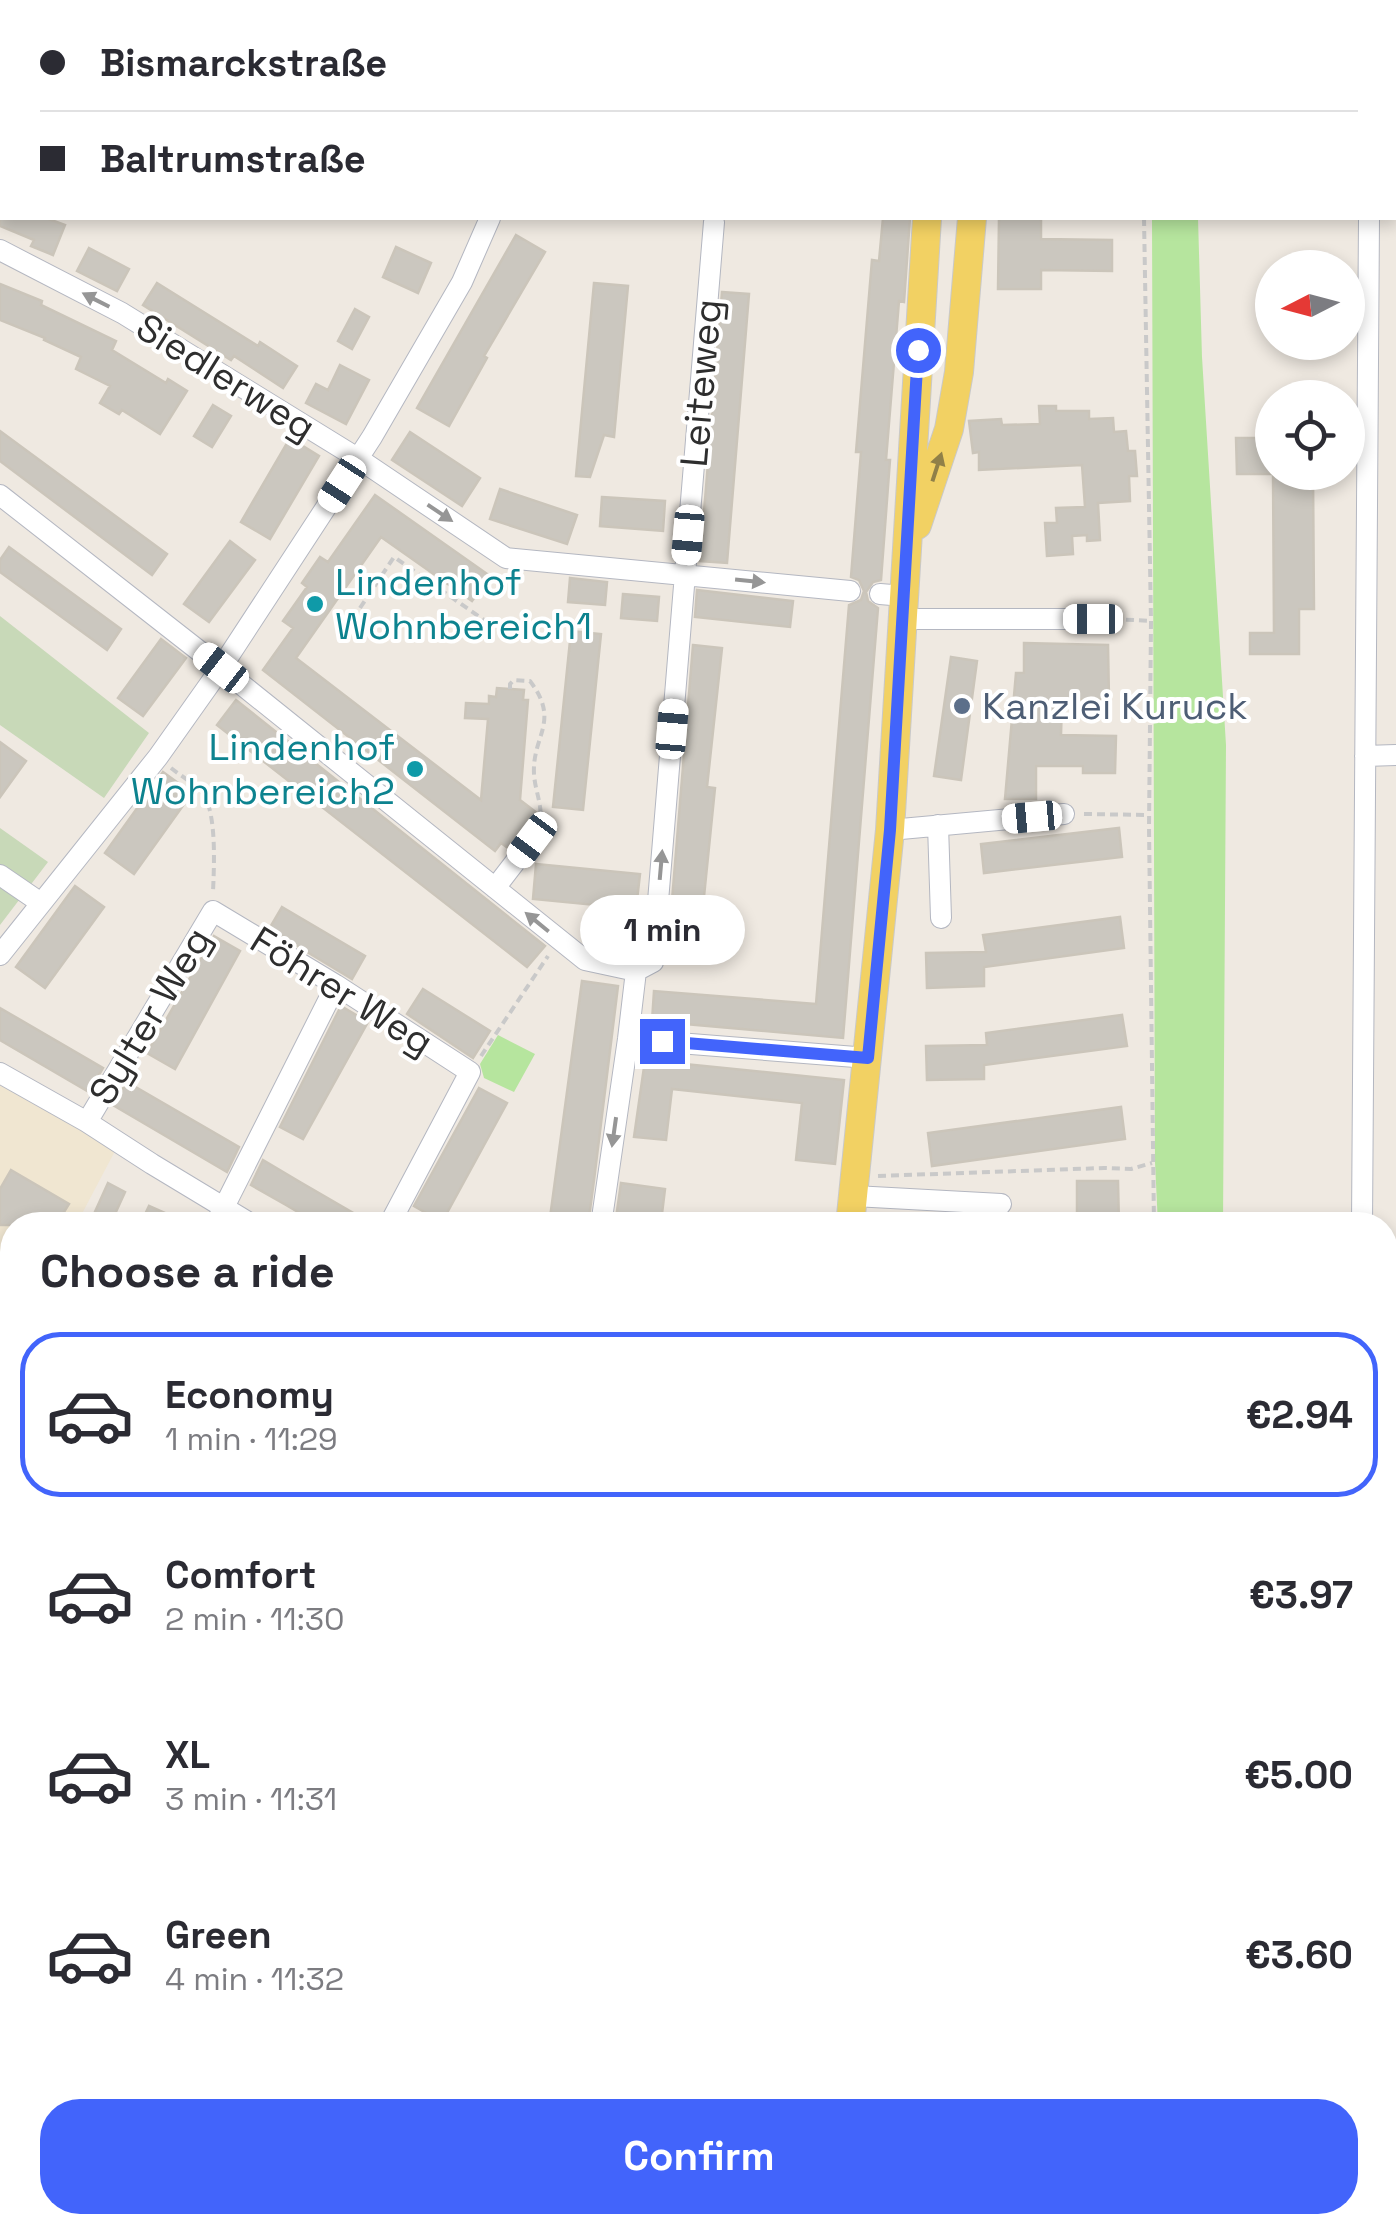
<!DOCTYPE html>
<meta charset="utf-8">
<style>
body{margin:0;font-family:"Space Grotesk",sans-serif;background:#f7f7f7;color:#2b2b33;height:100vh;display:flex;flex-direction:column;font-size:38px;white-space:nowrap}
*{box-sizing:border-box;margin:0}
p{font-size:32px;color:#7c7c81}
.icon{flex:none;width:55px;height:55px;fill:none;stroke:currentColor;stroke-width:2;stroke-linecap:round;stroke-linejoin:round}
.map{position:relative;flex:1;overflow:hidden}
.side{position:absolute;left:0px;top:1212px;width:1398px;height:1022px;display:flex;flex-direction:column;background:#fff;border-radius:40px 40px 0 0;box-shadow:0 5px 15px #0003}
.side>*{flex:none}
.guide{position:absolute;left:0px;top:0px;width:1398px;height:220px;box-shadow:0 5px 15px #0003;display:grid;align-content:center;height:220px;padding:0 40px;background:#fff}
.needle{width:65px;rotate:264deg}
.fabs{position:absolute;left:1255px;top:250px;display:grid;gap:20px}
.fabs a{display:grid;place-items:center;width:110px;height:110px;border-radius:50%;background:#fff;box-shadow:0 5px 15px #0003;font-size:50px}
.end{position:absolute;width:45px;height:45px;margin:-22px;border:12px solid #4264fb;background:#fff;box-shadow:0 0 0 5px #fff}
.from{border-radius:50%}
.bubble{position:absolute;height:70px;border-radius:35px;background:#fff;box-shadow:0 5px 15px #0003;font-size:32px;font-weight:600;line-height:70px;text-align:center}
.car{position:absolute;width:30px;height:60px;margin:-30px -15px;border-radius:12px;box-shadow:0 0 8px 2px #0007;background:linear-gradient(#fff 24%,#345 0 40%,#fff 0 76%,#345 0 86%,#fff 0)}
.guide b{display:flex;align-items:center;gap:35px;height:95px;font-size:38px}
.guide b+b{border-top:2px solid #e1e1e2}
.guide i{width:25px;height:25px;background:#2b2b33}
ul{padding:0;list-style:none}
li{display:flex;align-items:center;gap:30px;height:165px;margin:0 20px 15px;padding:0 20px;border:5px solid transparent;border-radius:40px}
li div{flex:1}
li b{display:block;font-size:38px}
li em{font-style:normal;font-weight:600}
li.selected{border-color:#4264fb}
li>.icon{width:90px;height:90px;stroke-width:1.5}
h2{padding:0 40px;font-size:45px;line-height:120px}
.button{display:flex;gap:20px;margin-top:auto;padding:20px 40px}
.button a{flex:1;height:115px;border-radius:40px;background:#4264fb;color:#fff;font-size:40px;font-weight:600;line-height:115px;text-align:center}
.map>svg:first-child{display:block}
.education{fill:#f0e6d1}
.green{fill:#b6e59e}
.cemetery{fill:#c8d9b8}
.building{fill:#cbc7bf;stroke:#cbc5ba;stroke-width:2.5}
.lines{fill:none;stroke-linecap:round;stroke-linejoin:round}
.minor-casing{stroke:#b4b7c1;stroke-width:22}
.major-casing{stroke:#c9c9c9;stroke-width:30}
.path{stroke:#c9c9c9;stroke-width:4;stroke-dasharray:8 5;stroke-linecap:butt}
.minor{stroke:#fff;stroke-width:20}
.major{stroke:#f2d163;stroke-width:28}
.oneway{fill:#969696}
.oneway2{fill:#908048}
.route{stroke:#4264fb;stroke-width:12}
.culture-dot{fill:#0f9aa8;stroke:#fff;stroke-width:4}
.service-dot{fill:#5c6f8a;stroke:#fff;stroke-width:4}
.labels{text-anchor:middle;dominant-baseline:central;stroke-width:8;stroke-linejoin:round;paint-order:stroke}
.street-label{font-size:38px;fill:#2e2e2e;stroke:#fff}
.culture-label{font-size:38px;fill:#0d838f;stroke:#fff;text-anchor:start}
.service-label{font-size:38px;fill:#4e5e75;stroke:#fff;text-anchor:start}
</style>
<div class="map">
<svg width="1396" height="2234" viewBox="0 0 1396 2234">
<rect width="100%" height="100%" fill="#efe9e1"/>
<path class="education" d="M 0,1081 L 115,1151 L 76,1225 L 12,1225 L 12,1601 L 0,1714 Z"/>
<path class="green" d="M 800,0 L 1390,0 L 1390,2 L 801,2 Z
M 1152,218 L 1198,218 L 1202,357 L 1226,745 L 1223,1225 L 1158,1225 L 1155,1162 Z
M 498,1035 L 535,1054 L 514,1092 L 484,1078 L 480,1064 Z
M 1149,2223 L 1254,2223 L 1254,2234 L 1149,2234 Z"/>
<path class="cemetery" d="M 0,616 L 149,733 L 104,798 L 0,725 Z
M 0,828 L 48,862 L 0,925 Z"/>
<path class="building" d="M 0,218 L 46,218 L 65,225 L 53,255 L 31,246 L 34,240 L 0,226 Z
M 883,218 L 910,218 L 904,302 L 899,301 L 886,460 L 890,460 L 881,580 L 873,582 L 866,592 L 868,601 L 878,608 L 843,1038 L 652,1021 L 654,991 L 816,1004 L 849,605 L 861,600 L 864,591 L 859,580 L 851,577 L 861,452 L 856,452 L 872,260 L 879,261 Z
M 999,219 L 1041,219 L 1041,239 L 1112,240 L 1112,271 L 1041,270 L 1041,289 L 998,289 Z
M 516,235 L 545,252 L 484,356 L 487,358 L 449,426 L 417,408 Z
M 396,247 L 431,263 L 418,293 L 383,277 Z
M 89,248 L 129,269 L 117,291 L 77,271 Z
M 157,283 L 258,346 L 260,342 L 297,366 L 283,388 L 234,356 L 231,360 L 143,305 Z
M 594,283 L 628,286 L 614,437 L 604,435 L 590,477 L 576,476 Z
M 0,284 L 42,301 L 41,305 L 116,341 L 112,350 L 166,383 L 168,379 L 187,391 L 160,434 L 122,410 L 119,414 L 100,403 L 110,386 L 76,369 L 81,357 L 44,340 L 45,338 L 0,320 Z
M 722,292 L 749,294 L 727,563 L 700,561 Z
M 355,309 L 369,317 L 352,349 L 338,341 Z
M 340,365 L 369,380 L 346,424 L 306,403 L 316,384 L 328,390 Z
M 213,405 L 231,416 L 212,447 L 194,436 Z
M 1039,406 L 1056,406 L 1056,411 L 1089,411 L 1089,419 L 1113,418 L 1114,432 L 1126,431 L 1128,451 L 1135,451 L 1137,476 L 1129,476 L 1130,501 L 1098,503 L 1100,540 L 1087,541 L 1087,535 L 1072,536 L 1073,554 L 1047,556 L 1045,523 L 1057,523 L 1056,508 L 1085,507 L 1082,465 L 979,470 L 979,452 L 973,453 L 969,421 L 1001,419 L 1002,425 L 1040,424 Z
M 0,431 L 167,554 L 152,575 L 0,461 Z
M 410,432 L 480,478 L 462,506 L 392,460 Z
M 290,438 L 319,456 L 270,539 L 241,522 Z
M 1236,438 L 1272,438 L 1272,474 L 1237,474 Z
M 1273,472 L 1313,472 L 1314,609 L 1299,609 L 1299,654 L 1250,654 L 1250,633 L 1274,633 Z
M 500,489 L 577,515 L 567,544 L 490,519 Z
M 375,495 L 490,576 L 472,601 L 381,537 L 296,658 L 481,800 L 488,719 L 465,718 L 466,703 L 489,704 L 489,696 L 496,697 L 497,688 L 524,690 L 523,700 L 528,700 L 520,800 L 537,813 L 508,848 L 501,843 L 495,851 L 263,670 L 293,628 L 283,621 L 307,587 L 302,583 L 320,557 L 328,562 Z
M 602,497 L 665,501 L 663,531 L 600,526 Z
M 230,541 L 255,560 L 209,622 L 184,604 Z
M 9,547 L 121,629 L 107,650 L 0,572 L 0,560 Z
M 570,578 L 607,582 L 605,605 L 568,602 Z
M 697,590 L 793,601 L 790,627 L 695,617 Z
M 623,594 L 659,597 L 657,621 L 621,618 Z
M 571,631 L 601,634 L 583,810 L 553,807 Z
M 161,639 L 186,658 L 143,716 L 118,698 Z
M 1024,643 L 1108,645 L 1109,699 L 1062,700 L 1061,735 L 1116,736 L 1115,773 L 1083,773 L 1083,766 L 1036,766 L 1036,799 L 1005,799 L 1016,673 L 1024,673 Z
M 693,645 L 722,648 L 707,787 L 715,788 L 702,916 L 704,916 L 701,963 L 667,961 Z
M 951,657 L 977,661 L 961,780 L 934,776 Z
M 236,700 L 545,946 L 527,967 L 217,725 Z
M 0,742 L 26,761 L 0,797 Z
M 163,772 L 192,793 L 134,874 L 105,853 Z
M 1119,828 L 1122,857 L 984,873 L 981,844 Z
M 536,864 L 640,874 L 636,909 L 533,899 Z
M 75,886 L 104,907 L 45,988 L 16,967 Z
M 282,907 L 365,956 L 352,979 L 269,929 Z
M 1120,917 L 1124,948 L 984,967 L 984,986 L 927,988 L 926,953 L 986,952 L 983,935 Z
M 214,936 L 240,951 L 175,1069 L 147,1053 Z
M 582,981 L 618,986 L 594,1180 L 588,1225 L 549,1225 Z
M 423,989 L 490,1031 L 473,1058 L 407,1014 Z
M 341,1006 L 368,1022 L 303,1139 L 280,1127 Z
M 0,1008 L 103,1068 L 89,1092 L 0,1040 Z
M 1122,1015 L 1127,1046 L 984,1065 L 984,1079 L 927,1080 L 926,1046 L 987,1045 L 986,1033 Z
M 645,1060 L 844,1080 L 835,1164 L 796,1160 L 802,1103 L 672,1089 L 666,1140 L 634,1137 Z
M 127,1082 L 239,1147 L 227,1172 L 113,1105 Z
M 479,1088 L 507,1103 L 442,1222 L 414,1206 Z
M 1121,1107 L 1125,1139 L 932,1166 L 928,1133 Z
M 263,1160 L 300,1182 L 374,1225 L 320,1225 L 286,1205 L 251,1185 Z
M 11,1170 L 69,1204 L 56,1225 L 0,1225 L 0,1189 Z
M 1077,1181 L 1118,1181 L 1119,1225 L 1077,1225 Z
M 108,1183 L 125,1192 L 110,1225 L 89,1225 Z
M 621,1183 L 665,1189 L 661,1222 L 647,1220 L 646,1225 L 615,1225 Z
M 149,1206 L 167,1214 L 162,1225 L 140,1225 Z"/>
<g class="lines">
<defs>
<path id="minor" d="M 287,0 L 290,2
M 324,2 L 326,0
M 583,2 L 585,0
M 1392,2 L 1393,0
M 0,64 L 2,65
M 1395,172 L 1396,172
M 0,250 L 122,313 L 359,459 L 506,558 L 850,591
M 0,495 L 221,668 L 585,960 L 636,971 L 653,962 L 714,222
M 880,594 L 904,596
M 902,619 L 1093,619
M 1365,756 L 1396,755
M 938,825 L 941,918
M 890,830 L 1064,814
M 0,875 L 41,903
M 495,888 L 532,840
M 0,955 L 158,757 L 221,668 L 372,437 L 462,282 L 490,218
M 628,1039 L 868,1058
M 0,1073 L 87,1122 L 152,1164 L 253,1225
M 87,1122 L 213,911 L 336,985 L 470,1072 L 389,1225
M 854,1196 L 1001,1204
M 215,1225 L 336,985
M 601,1225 L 628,1039 L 636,971
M 1362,1225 L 1369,218
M 1385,1263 L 1396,1263
M 1385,1835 L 1396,1835
M 1385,1863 L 1396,1863
M 0,2096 L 12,2096
M 1385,2150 L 1396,2174
M 186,2222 L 186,2234
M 412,2222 L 415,2234
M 800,2222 L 880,2234
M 1140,2222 L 1140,2234
M 1356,2222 L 1356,2234
M 500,2234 L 502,2222
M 751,2234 L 762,2222"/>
<path id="major" d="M 665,0 L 667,2
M 917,525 L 949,429 L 959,372 L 972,218
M 850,1225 L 890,830 L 927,218
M 959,2222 L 959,2234
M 724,2234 L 726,2222"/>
</defs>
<use href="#minor" class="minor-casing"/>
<use href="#major" class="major-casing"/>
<path class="path" d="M 1144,218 L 1151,621 L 1149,827 L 1154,1225
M 360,608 L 394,557 L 484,620
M 1113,619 L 1151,621
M 510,689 L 510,684 L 514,680 L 530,681 C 561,722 532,735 534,774 C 535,791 543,806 540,823
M 171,768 C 181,776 195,784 203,794 C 217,813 214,868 213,892
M 1084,814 L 1149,815
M 481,1056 L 548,956
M 878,1176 L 1104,1168 L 1131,1169 L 1152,1163
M 1212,2234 L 1212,2222"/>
<use href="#minor" class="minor"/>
<use href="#major" class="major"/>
</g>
<defs><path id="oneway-solid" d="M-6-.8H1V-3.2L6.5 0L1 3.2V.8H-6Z" transform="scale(2.5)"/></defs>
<g class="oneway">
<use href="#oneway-solid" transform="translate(96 300) rotate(-153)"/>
<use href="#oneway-solid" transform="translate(440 513) rotate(34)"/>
<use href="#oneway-solid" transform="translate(750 581) rotate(6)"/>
<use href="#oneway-solid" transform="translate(661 865) rotate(-85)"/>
<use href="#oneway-solid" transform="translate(537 922) rotate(-141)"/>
<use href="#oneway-solid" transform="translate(614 1132) rotate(98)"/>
</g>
<use class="oneway2" href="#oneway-solid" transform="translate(937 467) rotate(-72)"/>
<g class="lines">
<path class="route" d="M 662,1041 L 868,1058 L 890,830 L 918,350"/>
</g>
<g class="culture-dot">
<circle cx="315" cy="604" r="10"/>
<circle cx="415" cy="769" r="10"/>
</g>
<circle class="service-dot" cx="962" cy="706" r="10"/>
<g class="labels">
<g class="street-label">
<text transform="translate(226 377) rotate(32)">Siedlerweg</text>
<text transform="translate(701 383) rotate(-85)">Leiteweg</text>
<text transform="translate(342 991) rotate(32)">Föhrer Weg</text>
<text transform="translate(150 1016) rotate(-59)">Sylter Weg</text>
</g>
<g class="culture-label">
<text x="335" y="582">Lindenhof<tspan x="335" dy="44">Wohnbereich1</tspan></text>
<text x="395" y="747" text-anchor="end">Lindenhof<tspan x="395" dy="44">Wohnbereich2</tspan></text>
</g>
<g class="service-label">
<text x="982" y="706">Kanzlei Kuruck</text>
</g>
</g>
</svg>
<div class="fabs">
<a><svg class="needle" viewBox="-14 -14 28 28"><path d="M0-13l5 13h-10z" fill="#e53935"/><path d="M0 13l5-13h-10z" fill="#7c7c81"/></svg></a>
<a><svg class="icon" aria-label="locate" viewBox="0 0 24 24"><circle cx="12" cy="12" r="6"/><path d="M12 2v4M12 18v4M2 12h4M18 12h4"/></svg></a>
</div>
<i class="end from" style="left:918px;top:350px"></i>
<i class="end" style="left:662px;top:1041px"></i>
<div class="bubble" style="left:580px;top:895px;width:165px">1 min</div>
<i class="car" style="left:342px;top:484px;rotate:213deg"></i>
<i class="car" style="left:688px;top:535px;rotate:185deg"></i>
<i class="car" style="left:1093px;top:619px;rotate:270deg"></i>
<i class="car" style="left:221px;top:668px;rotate:308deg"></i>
<i class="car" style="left:672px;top:729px;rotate:5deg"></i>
<i class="car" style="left:1032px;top:817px;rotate:265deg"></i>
<i class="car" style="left:532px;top:840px;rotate:217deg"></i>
<div class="guide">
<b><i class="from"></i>Bismarckstraße</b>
<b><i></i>Baltrumstraße</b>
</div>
<section class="side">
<h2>Choose a ride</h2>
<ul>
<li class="selected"><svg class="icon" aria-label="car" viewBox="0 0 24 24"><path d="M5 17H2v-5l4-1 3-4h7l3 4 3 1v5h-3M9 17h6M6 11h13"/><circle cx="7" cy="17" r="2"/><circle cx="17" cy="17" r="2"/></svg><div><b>Economy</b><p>1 min · 11:29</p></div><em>€2.94</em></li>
<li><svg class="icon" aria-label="car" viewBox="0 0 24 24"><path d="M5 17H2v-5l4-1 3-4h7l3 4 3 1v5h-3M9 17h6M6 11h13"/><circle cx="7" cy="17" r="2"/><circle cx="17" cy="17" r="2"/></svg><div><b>Comfort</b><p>2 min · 11:30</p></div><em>€3.97</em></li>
<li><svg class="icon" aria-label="car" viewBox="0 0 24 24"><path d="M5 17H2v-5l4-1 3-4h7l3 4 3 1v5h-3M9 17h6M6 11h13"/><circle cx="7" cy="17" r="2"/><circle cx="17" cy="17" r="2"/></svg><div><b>XL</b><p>3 min · 11:31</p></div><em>€5.00</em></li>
<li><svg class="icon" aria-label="car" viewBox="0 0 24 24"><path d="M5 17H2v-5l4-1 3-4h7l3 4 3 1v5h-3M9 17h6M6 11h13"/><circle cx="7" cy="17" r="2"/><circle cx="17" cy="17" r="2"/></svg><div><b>Green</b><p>4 min · 11:32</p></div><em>€3.60</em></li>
</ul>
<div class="button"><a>Confirm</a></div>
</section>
</div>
